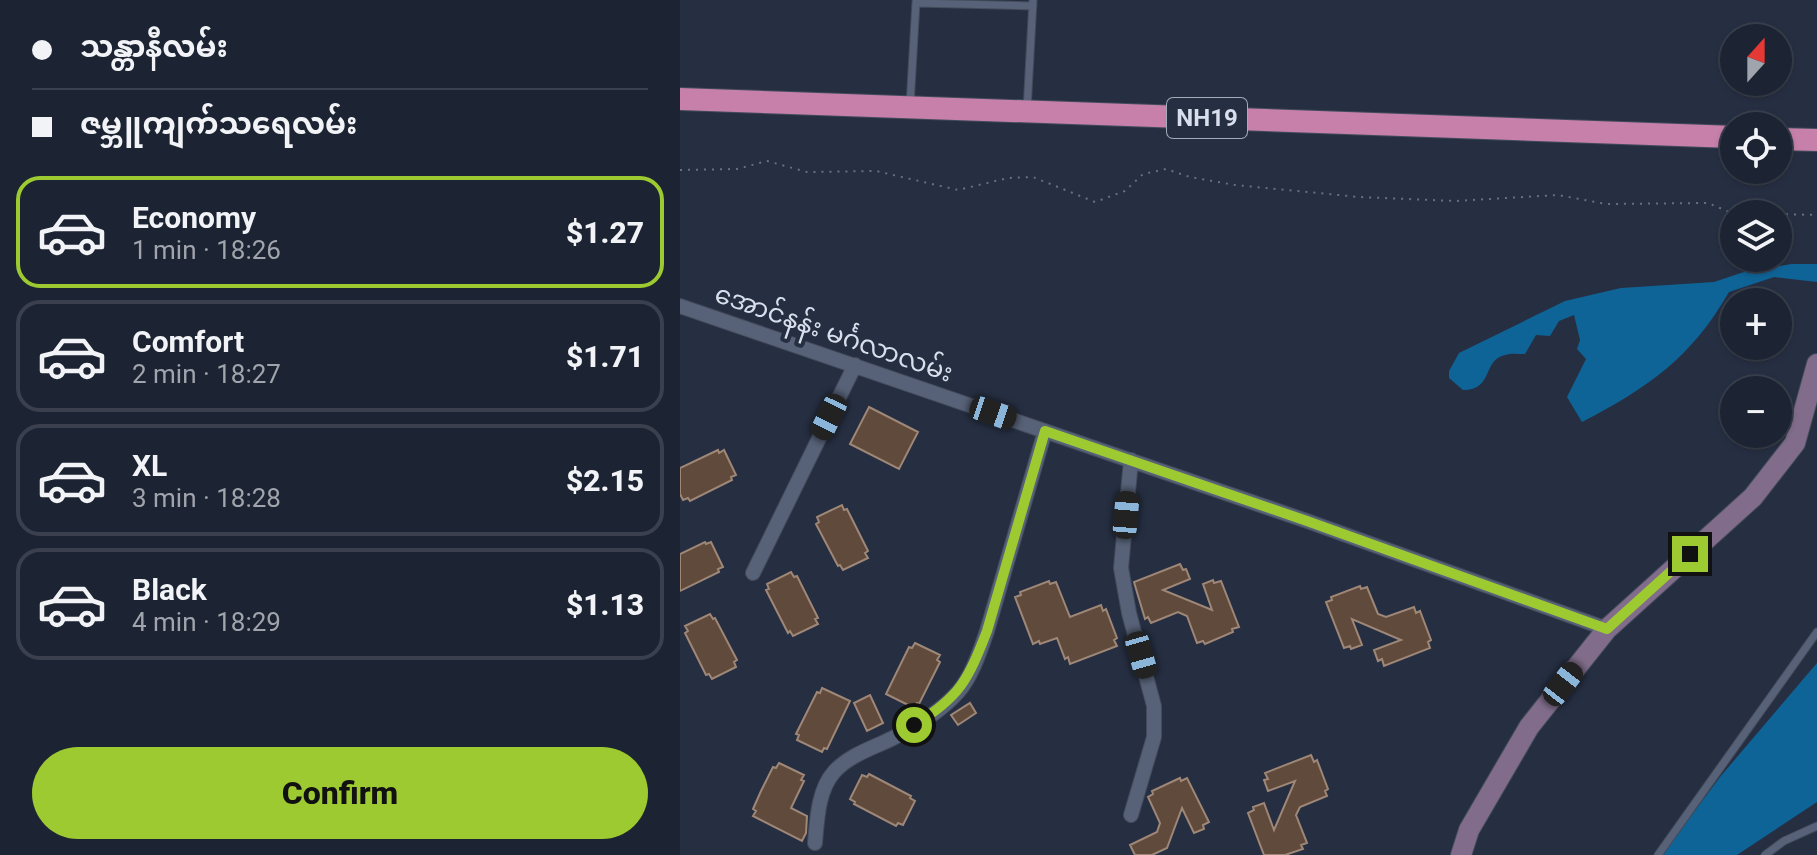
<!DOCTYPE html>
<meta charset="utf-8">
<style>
body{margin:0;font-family:Roboto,"Noto Sans Myanmar",sans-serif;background:#292f3e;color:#f1f3f6;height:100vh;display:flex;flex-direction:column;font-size:30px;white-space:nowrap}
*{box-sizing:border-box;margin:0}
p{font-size:26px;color:#a0a4ac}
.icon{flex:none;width:44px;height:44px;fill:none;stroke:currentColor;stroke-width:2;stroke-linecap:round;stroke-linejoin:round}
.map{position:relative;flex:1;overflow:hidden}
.drawer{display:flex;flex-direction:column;background:#1c2332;width:680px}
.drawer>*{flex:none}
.banner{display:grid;align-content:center;height:176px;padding:0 32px;background:#1c2332}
.needle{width:52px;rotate:21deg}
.fabs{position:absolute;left:1040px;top:24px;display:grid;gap:16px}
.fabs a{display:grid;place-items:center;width:72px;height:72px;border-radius:50%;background:#1c2332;box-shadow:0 2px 6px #0004,0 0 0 2px #3a404d;font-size:40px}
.end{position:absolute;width:36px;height:36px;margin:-18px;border:10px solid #9dca30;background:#111;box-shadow:0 0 0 4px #111}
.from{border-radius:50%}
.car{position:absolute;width:24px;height:48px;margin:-24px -12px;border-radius:10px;box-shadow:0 0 6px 2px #0007;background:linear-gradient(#222 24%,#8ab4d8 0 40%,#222 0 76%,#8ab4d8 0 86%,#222 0)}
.banner b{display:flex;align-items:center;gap:28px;height:76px;font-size:30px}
.banner b+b{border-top:2px solid #3a404d}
.banner i{width:20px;height:20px;background:#f1f3f6}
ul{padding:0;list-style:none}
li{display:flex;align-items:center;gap:24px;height:112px;margin:0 16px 12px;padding:0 16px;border:4px solid #3a404d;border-radius:24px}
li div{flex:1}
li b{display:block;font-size:30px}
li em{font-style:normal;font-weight:800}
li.current{border-color:#9dca30}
li>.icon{width:72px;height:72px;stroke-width:1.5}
.cta{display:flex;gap:16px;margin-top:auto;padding:16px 32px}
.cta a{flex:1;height:92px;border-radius:48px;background:#9dca30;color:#111;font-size:32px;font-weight:800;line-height:92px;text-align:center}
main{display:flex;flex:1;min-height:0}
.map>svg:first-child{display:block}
.water{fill:#0f6497}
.building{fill:#604a3c;stroke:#9f8777;stroke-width:2}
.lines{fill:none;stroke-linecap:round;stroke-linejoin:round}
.service-casing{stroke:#434b5b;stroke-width:9}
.minor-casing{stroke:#434b5b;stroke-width:16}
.secondary-casing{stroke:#434b5b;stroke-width:22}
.trunk-casing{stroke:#434b5b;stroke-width:24}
.path{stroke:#687081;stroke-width:2;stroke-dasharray:2 6;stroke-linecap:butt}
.service{stroke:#576278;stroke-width:7}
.minor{stroke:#576278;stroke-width:14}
.secondary{stroke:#816d8b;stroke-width:20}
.trunk{stroke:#c680aa;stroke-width:22}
.route{stroke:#9dca30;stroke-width:10}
.labels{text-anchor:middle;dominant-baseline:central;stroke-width:8;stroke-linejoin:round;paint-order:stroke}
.shield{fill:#262f42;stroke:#a3aab8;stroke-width:2}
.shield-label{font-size:24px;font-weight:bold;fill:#d8deeb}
.street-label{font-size:26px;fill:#d8deeb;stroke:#262f42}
</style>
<main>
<section class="drawer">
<div class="banner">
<b><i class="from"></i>သန္တာနီလမ်း</b>
<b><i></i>ဇမ္ဘူကျက်သရေလမ်း</b>
</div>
<ul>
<li class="current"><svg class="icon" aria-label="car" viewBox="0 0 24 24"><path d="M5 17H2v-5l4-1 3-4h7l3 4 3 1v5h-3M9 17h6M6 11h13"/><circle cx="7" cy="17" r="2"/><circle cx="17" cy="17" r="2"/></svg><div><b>Economy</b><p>1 min · 18:26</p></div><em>$1.27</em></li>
<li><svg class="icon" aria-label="car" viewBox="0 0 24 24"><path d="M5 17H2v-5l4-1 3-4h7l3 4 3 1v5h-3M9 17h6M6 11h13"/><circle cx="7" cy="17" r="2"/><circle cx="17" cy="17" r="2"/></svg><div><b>Comfort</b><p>2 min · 18:27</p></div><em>$1.71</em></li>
<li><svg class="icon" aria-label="car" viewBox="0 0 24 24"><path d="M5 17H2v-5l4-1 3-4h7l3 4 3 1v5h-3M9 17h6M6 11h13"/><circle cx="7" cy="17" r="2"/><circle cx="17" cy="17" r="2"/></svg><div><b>XL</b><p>3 min · 18:28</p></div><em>$2.15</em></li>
<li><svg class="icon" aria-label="car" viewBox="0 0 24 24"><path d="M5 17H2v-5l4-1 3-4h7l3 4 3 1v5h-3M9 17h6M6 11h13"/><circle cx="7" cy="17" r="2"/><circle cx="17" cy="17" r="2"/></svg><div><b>Black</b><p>4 min · 18:29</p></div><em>$1.13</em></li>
</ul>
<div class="cta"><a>Confirm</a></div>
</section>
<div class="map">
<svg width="1137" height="855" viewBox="0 0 1137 855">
<rect width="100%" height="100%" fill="#262f42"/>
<path class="water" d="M 1112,264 L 1137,264 L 1137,282 L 1094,277 L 1049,292 C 1012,357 968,388 902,422 L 887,397 L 906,359 L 897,349 L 900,340 L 894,315 L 879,321 L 870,336 L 856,335 L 845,354 C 839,354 831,353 825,355 C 802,360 814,390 783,390 L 769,378 L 769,371 L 779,353 L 885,301 L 941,288 L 1034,282 L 1064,272 Z
M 1137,663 L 1137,802 L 1057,855 L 982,855 L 1040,777 Z"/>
<path class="building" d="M 189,407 L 238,432 L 219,469 L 170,444 Z
M 38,450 L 39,453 L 44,450 L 56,475 L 51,477 L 52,480 L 10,501 L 8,498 L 3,500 L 0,494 L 0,468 Z
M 162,505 L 164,510 L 167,509 L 188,551 L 185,553 L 188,558 L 163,570 L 160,565 L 158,566 L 136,524 L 139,522 L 137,517 Z
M 25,542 L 26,544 L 31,542 L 43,567 L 38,569 L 39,572 L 0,591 L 0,554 Z
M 500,564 L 503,570 L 506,569 L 510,579 L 483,590 L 532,610 L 523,584 L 533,580 L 534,583 L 541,581 L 559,627 L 552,629 L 553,632 L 525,644 L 523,641 L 517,643 L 507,616 L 498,612 L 471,623 L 468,617 L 465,619 L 454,582 Z
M 111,572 L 114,577 L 117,576 L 138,618 L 135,619 L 138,624 L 113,636 L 110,631 L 108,633 L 86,590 L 89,589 L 87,584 Z
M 369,581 L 370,584 L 376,582 L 390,617 L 421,605 L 423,611 L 426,609 L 437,638 L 434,640 L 437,646 L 390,664 L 388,657 L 385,659 L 377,638 L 360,644 L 359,641 L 353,644 L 335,597 L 341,595 L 340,592 Z
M 680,586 L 681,589 L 687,587 L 698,614 L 706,617 L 734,607 L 736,613 L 740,611 L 751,640 L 748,642 L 750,648 L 704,666 L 702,659 L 698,661 L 694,650 L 721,640 L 672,619 L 682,645 L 671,649 L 670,646 L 664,648 L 646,602 L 652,600 L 651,597 Z
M 30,614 L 33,619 L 35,618 L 57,660 L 54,662 L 56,667 L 32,679 L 29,674 L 26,675 L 5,633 L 8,631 L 5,626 Z
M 235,643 L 260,655 L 257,660 L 260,662 L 239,704 L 237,703 L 234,708 L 206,694 L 229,647 L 232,648 Z
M 142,688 L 170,701 L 147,749 L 144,748 L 142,752 L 117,740 L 119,735 L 116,734 L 137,692 L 140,693 Z
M 190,695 L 203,723 L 187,731 L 174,703 Z
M 290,703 L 296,713 L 278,725 L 271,715 Z
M 631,755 L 634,762 L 637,760 L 648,789 L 645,791 L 647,796 L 620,807 L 616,815 L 627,843 L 621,845 L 623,849 L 605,855 L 584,855 L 568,813 L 574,810 L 573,807 L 584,803 L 594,830 L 615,781 L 588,791 L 584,780 L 588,779 L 585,773 Z
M 99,763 L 124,775 L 121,780 L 124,781 L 111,808 L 127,816 L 126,833 L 122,841 L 73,816 L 76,811 L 73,809 L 81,791 L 93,767 L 96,768 Z
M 189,774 L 231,796 L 230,798 L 235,801 L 223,825 L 218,823 L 216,826 L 174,804 L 175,802 L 170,799 L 182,775 L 187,777 Z
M 500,778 L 501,781 L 507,778 L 529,822 L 523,825 L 524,829 L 514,833 L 502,808 L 487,848 L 472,855 L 455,855 L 450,845 L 477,832 L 480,823 L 468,797 L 473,794 L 472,791 Z"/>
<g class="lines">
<defs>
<path id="service" d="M 236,3 L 353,6
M 230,105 L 236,2
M 347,110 L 353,0
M 978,855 L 1137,632
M 1085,855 L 1104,841 L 1137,826"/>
<path id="minor" d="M 0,306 L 627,521 L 927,629
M 451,460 L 441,568 L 449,613 L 474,706 L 474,737 L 451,815
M 73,573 L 175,365
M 135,843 C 137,820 138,790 154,772 C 169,755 193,748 213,738 C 235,727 261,711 278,692 C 292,676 300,651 307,631 L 365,431"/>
<path id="secondary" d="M 781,855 L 789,830 L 849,727 L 927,629 L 1073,497 L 1115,443 L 1137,364"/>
<path id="trunk" d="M 0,99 L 1054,137
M 1098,139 L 1137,140"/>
</defs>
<use href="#service" class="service-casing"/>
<use href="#minor" class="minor-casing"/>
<use href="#secondary" class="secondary-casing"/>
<use href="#trunk" class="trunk-casing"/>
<path class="path" d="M 0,170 L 57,169 L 87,161 L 127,172 L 196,171 L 278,190 L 328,178 L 353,177 L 415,202 L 445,191 L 463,174 L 486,169 L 510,177 L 555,185 L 679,197 L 775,201 L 878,195 L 926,204 L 1028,203 L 1054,214
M 1098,214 L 1137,215"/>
<use href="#service" class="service"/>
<use href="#minor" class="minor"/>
<use href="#secondary" class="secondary"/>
<use href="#trunk" class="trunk"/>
</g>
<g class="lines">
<path class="route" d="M 234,725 C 280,697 288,680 307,631 L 365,431 L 627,521 L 927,629 L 1010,554"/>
</g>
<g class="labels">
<rect class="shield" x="487" y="98" width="80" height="40" rx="6"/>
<g class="shield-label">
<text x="527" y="118">NH19</text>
</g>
<g class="street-label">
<text transform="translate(154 333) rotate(19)">အောင်နန်း မင်္ဂလာလမ်း</text>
</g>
</g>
</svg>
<div class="fabs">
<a><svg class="needle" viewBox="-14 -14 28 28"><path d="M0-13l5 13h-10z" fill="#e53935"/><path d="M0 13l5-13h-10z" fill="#a0a4ac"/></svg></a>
<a><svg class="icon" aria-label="locate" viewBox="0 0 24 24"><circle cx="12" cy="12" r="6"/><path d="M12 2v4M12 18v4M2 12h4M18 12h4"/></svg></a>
<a><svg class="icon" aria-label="layers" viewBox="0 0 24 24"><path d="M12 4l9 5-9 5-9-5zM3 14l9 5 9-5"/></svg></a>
<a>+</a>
<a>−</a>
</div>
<i class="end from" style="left:234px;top:725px"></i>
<i class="end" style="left:1010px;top:554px"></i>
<i class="car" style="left:313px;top:413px;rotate:109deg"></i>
<i class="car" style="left:149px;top:417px;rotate:206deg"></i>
<i class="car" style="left:446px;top:515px;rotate:5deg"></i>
<i class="car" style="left:461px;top:655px;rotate:164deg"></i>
<i class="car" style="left:883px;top:684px;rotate:38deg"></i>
</div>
</main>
